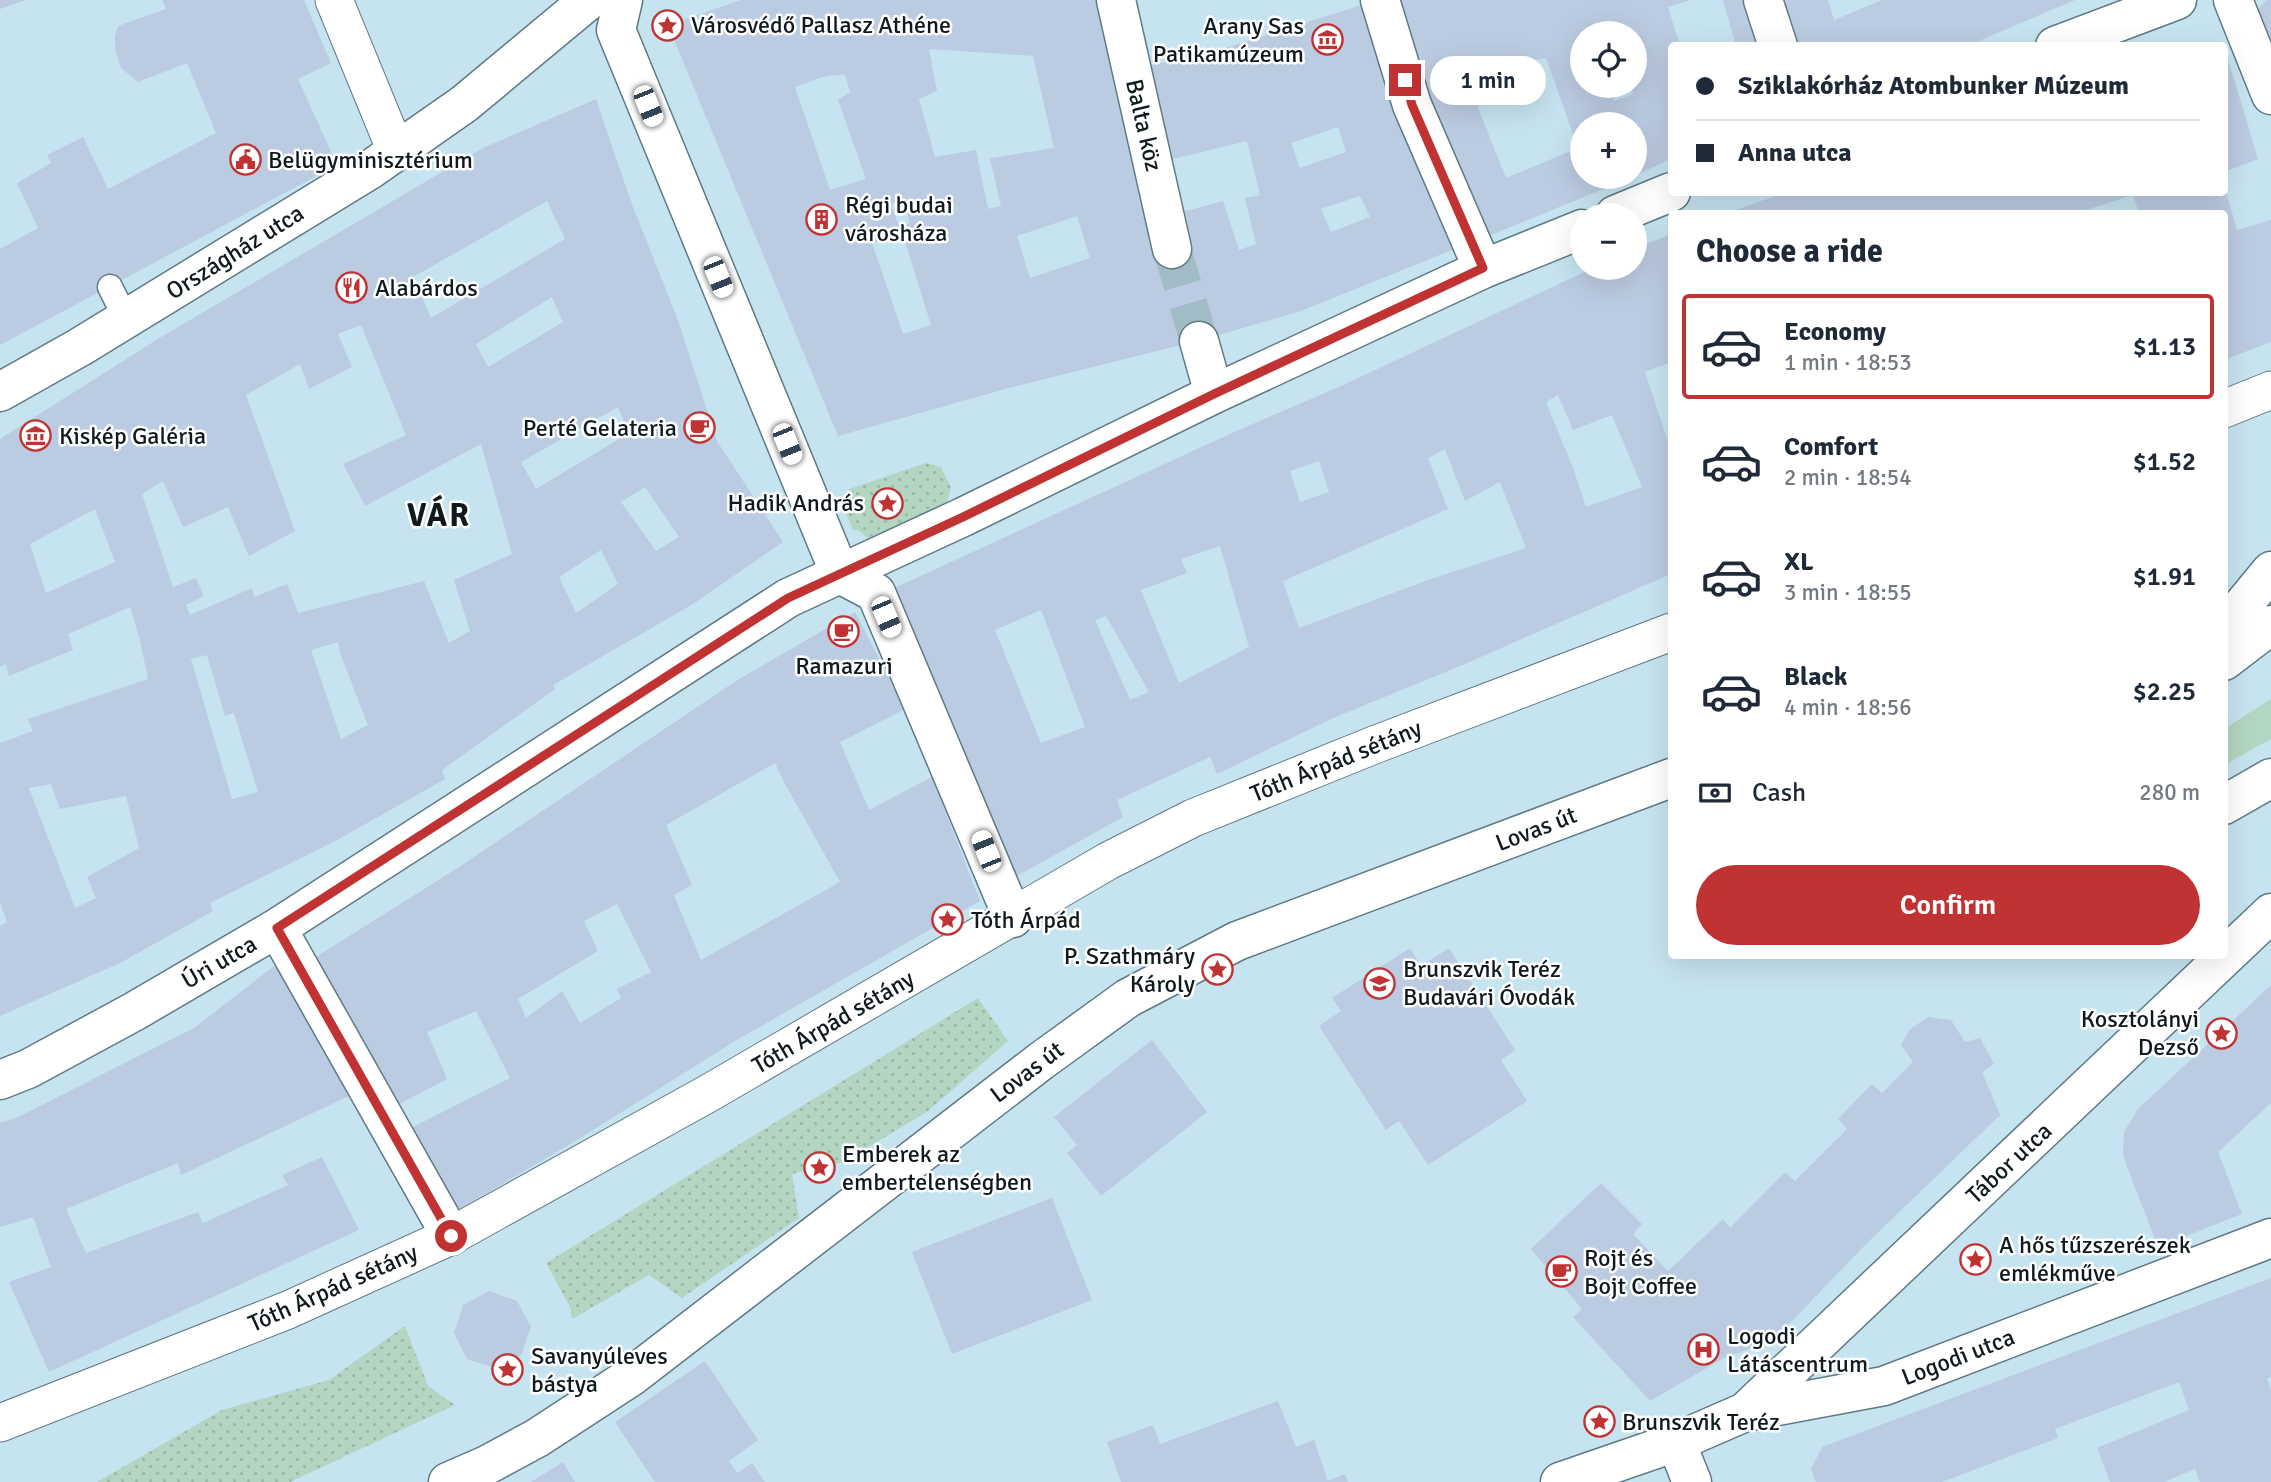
<!DOCTYPE html>
<meta charset="utf-8">
<style>
body{margin:0;font-family:Signika,sans-serif;background:#f2f2f3;color:#1f2937;height:100vh;display:flex;flex-direction:column;font-size:26px;white-space:nowrap}
*{box-sizing:border-box;margin:0}
p{font-size:23px;color:#747a83}
.icon{flex:none;width:38px;height:38px;fill:none;stroke:currentColor;stroke-width:2;stroke-linecap:round;stroke-linejoin:round}
.map{position:relative;flex:1;overflow:hidden}
.sheet{position:absolute;left:1668px;top:210px;width:560px;height:749px;display:flex;flex-direction:column;background:#fff;border-radius:7px;box-shadow:0 7px 28px #0002}
.sheet>*{flex:none}
.guide{position:absolute;left:1668px;top:42px;width:560px;height:154px;border-radius:7px;box-shadow:0 7px 28px #0002;display:grid;align-content:center;height:154px;padding:0 28px;background:#fff}
.controls{position:absolute;left:1570px;top:21px;display:grid;gap:14px}
.controls a{display:grid;place-items:center;width:77px;height:77px;border-radius:50%;background:#fff;box-shadow:0 7px 28px #0002;font-size:35px}
.end{position:absolute;width:32px;height:32px;margin:-16px;border:9px solid #c13233;background:#fff;box-shadow:0 0 0 4px #fff}
.from{border-radius:50%}
.bubble{position:absolute;height:49px;border-radius:24px;background:#fff;box-shadow:0 7px 28px #0002;font-size:23px;font-weight:600;line-height:49px;text-align:center}
.car{position:absolute;width:21px;height:42px;margin:-21px -10px;border-radius:9px;box-shadow:0 0 5px 2px #0007;background:linear-gradient(#fff 24%,#345 0 40%,#fff 0 76%,#345 0 86%,#fff 0)}
.guide b{display:flex;align-items:center;gap:24px;height:66px;font-size:26px}
.guide b+b{border-top:2px solid #e0e1e3}
.guide i{width:18px;height:18px;background:#1f2937}
ul{padding:0;list-style:none}
li{display:flex;align-items:center;gap:21px;height:105px;margin:0 14px 10px;padding:0 14px;border:4px solid transparent;border-radius:7px}
li div{flex:1}
li b{display:block;font-size:26px}
li em{font-style:normal;font-weight:600}
li.active{border-color:#c13233}
li>.icon{width:63px;height:63px;stroke-width:1.5}
h2{padding:0 28px;font-size:32px;line-height:84px}
.pay{display:flex;align-items:center;gap:18px;height:77px;padding:0 28px;font-size:26px}
.pay p{margin-inline-start:auto}
.primary-button{display:flex;gap:14px;margin-top:auto;padding:14px 28px}
.primary-button a{flex:1;height:80px;border-radius:42px;background:#c13233;color:#fff;font-size:28px;font-weight:600;line-height:80px;text-align:center}
.map>svg:first-child{display:block}
.grass{fill:url(#grass-dots)}
.park{fill:#b2d6c2}
.building{fill:#bbcbe1;fill-rule:evenodd}
.lines{fill:none;stroke-linecap:round;stroke-linejoin:round}
.minor-tunnel{stroke:#a1bcc6;stroke-width:38;stroke-dasharray:38 19;stroke-linecap:butt}
.service-casing{stroke:#5e7a85;stroke-width:27}
.pedestrian-casing{stroke:#5e7a85;stroke-width:39}
.minor-casing{stroke:#5e7a85;stroke-width:41}
.service{stroke:#fff;stroke-width:24}
.pedestrian{stroke:#fff;stroke-width:37}
.minor{stroke:#fff;stroke-width:38}
.route{stroke:#c13233;stroke-width:9}
.labels{text-anchor:middle;dominant-baseline:central;stroke-width:5;stroke-linejoin:round;paint-order:stroke}
.poi-label{font-size:24px;fill:#0f1a1e;stroke:#fff;text-anchor:start}
.street-label{font-size:24px;fill:#0f1a1e;stroke:#fff}
.district-label{font-size:32px;font-weight:bold;letter-spacing:2px;fill:#0f1a1e;stroke:#fff}
</style>
<div class="map">
<svg width="2271" height="1482" viewBox="0 0 2271 1482">
<defs>
<pattern id="grass-dots" width="8" height="8" patternUnits="userSpaceOnUse" patternTransform="scale(1.75)"><rect width="8" height="8" fill="#b2d6c2"/><path d="M2 2h.1M6 6h.1" fill="none" stroke="#98b7a6" stroke-width="1.8" stroke-linecap="round"/></pattern>
</defs>
<rect width="100%" height="100%" fill="#c6e4f0"/>
<path class="grass" d="M 926,463 L 941,467 L 951,488 L 946,505 L 868,538 L 858,530 L 853,530 L 843,506 L 851,498 L 849,489 Z
M 978,998 L 1008,1041 L 928,1111 L 844,1162 L 792,1174 L 799,1218 L 682,1298 L 649,1275 L 572,1319 L 571,1309 L 546,1263 Z
M 405,1326 L 428,1386 L 455,1405 L 290,1482 L 97,1482 L 222,1410 L 329,1380 Z"/>
<path class="park" d="M 2271,699 L 2271,739 L 2224,765 L 2224,729 Z"/>
<path class="building" d="M 0,0 L 25,0 L 0,9 Z
M 162,0 L 304,0 L 331,63 L 298,79 L 337,165 L 0,345 L 0,249 L 38,228 L 17,183 L 51,163 L 47,155 L 83,137 L 108,189 L 216,133 L 187,63 L 138,82 L 121,68 L 115,49 L 115,36 L 118,26 L 166,9 Z
M 741,0 L 1103,0 L 1168,216 L 1223,201 L 1239,250 L 1256,244 L 1245,198 L 1260,195 L 1247,141 L 1161,162 L 1143,67 L 1225,48 L 1368,3 L 1457,248 L 1301,311 L 1205,339 L 1009,388 L 838,436 L 668,25 ZM 929,49 L 1033,56 L 1054,148 L 990,158 L 1001,206 L 988,209 L 976,150 L 935,157 L 919,99 L 937,91 ZM 845,74 L 850,92 L 838,100 L 866,179 L 830,190 L 795,87 L 822,77 ZM 1338,127 L 1346,152 L 1300,168 L 1291,143 ZM 1360,196 L 1370,217 L 1331,232 L 1321,209 ZM 903,200 L 910,223 L 899,226 L 891,204 ZM 1077,216 L 1090,258 L 1030,278 L 1017,236 ZM 903,235 L 931,325 L 903,334 L 872,243 Z
M 1394,0 L 1691,0 L 1668,7 L 1680,46 L 1671,46 L 1671,159 L 1634,176 L 1634,124 L 1582,124 L 1582,177 L 1633,177 L 1481,239 ZM 1582,33 L 1634,33 L 1634,86 L 1631,86 L 1633,94 L 1614,101 L 1610,86 L 1582,86 ZM 1546,58 L 1578,148 L 1506,178 L 1471,90 L 1479,88 L 1476,72 Z
M 1723,0 L 1747,0 L 1763,46 L 1736,46 Z
M 1777,0 L 1828,0 L 1834,20 L 1882,0 L 2075,0 L 1967,46 L 1791,46 Z
M 2267,0 L 2271,0 L 2271,44 L 2257,10 Z
M 2224,46 L 2258,159 L 2224,172 Z
M 596,99 L 630,199 L 678,320 L 717,441 L 783,542 L 693,604 L 553,685 L 555,689 L 442,770 L 445,779 L 339,839 L 210,903 L 213,911 L 122,962 L 0,1016 L 0,926 L 7,922 L 0,903 L 0,743 L 33,731 L 28,719 L 148,679 L 139,636 L 130,607 L 68,634 L 73,650 L 9,676 L 6,664 L 0,667 L 0,439 L 161,337 L 483,148 ZM 547,201 L 565,239 L 431,318 L 413,277 ZM 552,297 L 563,322 L 488,367 L 476,344 ZM 361,325 L 406,435 L 343,464 L 365,506 L 481,444 L 512,554 L 454,580 L 470,631 L 449,643 L 424,581 L 298,613 L 287,584 L 254,597 L 252,588 L 190,615 L 186,605 L 204,596 L 196,578 L 173,587 L 142,494 L 163,481 L 183,527 L 228,507 L 249,556 L 295,531 L 246,395 L 300,364 L 309,389 L 352,367 L 338,334 ZM 618,407 L 629,433 L 536,489 L 521,462 ZM 645,487 L 679,537 L 656,551 L 621,502 ZM 95,509 L 115,562 L 46,593 L 30,544 ZM 601,550 L 618,584 L 576,613 L 559,577 ZM 338,642 L 341,656 L 368,725 L 341,739 L 311,650 ZM 207,655 L 225,716 L 234,713 L 258,792 L 232,799 L 191,659 ZM 51,784 L 60,809 L 126,796 L 139,848 L 87,877 L 96,898 L 75,908 L 29,788 Z
M 1787,192 L 2226,192 L 2237,230 L 2271,220 L 2271,342 L 2224,360 L 2224,214 L 2139,214 L 2133,195 L 2074,214 L 1724,214 Z
M 1671,234 L 1671,362 L 1645,372 L 1671,451 L 1671,574 L 1460,666 L 1331,719 L 1217,774 L 1210,757 L 1117,800 L 1123,817 L 1017,876 L 946,718 L 892,589 L 1232,433 L 1341,386 L 1593,268 L 1634,268 L 1634,249 ZM 1558,395 L 1573,430 L 1612,415 L 1642,487 L 1586,507 L 1573,468 L 1546,402 ZM 1445,449 L 1465,501 L 1500,482 L 1526,548 L 1425,581 L 1299,628 L 1283,581 L 1448,509 L 1428,458 ZM 1319,461 L 1329,492 L 1300,502 L 1290,471 ZM 1220,546 L 1249,647 L 1179,683 L 1141,590 L 1187,573 L 1181,559 ZM 1041,610 L 1085,727 L 1041,743 L 995,630 ZM 1106,616 L 1149,692 L 1130,700 L 1095,620 Z
M 855,612 L 905,709 L 840,742 L 869,810 L 932,777 L 980,901 L 735,1041 L 582,1137 L 451,1214 L 403,1132 L 510,1078 L 476,1011 L 427,1032 L 447,1079 L 390,1109 L 311,960 L 456,869 L 739,679 ZM 775,763 L 784,782 L 840,882 L 701,960 L 674,895 L 692,885 L 666,825 ZM 617,904 L 651,972 L 617,989 L 621,998 L 580,1023 L 562,991 L 526,1018 L 518,999 L 598,951 L 584,921 Z
M 1410,948 L 1421,966 L 1449,948 L 1515,1050 L 1501,1060 L 1527,1101 L 1428,1165 L 1399,1121 L 1386,1130 L 1319,1026 L 1341,1011 L 1332,998 Z
M 278,963 L 351,1095 L 181,1175 L 178,1163 L 66,1209 L 86,1253 L 198,1212 L 203,1223 L 288,1185 L 282,1175 L 322,1157 L 359,1230 L 49,1372 L 9,1282 L 51,1267 L 33,1217 L 0,1227 L 0,1123 L 18,1117 L 194,1028 Z
M 2271,985 L 2271,1103 L 2218,1152 L 2242,1214 L 2158,1247 L 2123,1156 L 2124,1132 L 2138,1109 Z
M 1928,1017 L 1951,1020 L 1965,1042 L 1980,1038 L 1994,1064 L 1982,1072 L 2000,1115 L 1865,1245 L 1774,1340 L 1722,1359 L 1650,1401 L 1573,1317 L 1582,1309 L 1531,1249 L 1601,1183 L 1642,1224 L 1633,1234 L 1668,1271 L 1723,1219 L 1730,1228 L 1785,1172 L 1795,1181 L 1847,1129 L 1838,1119 L 1872,1084 L 1882,1093 L 1913,1062 L 1901,1045 L 1909,1030 Z
M 1152,1040 L 1207,1112 L 1101,1196 L 1067,1153 L 1077,1145 L 1054,1117 Z
M 1052,1198 L 1092,1300 L 952,1354 L 912,1252 Z
M 2271,1278 L 2271,1377 L 2267,1379 L 2271,1390 L 2271,1482 L 2200,1482 L 2195,1469 L 2164,1482 L 2110,1482 L 2097,1448 L 2189,1410 L 2179,1382 L 2055,1429 L 2058,1438 L 1942,1482 L 1816,1482 L 1811,1469 L 1822,1447 Z
M 489,1291 L 517,1301 L 531,1327 L 521,1355 L 495,1368 L 467,1359 L 454,1333 L 463,1305 Z
M 705,1361 L 758,1440 L 729,1461 L 737,1473 L 752,1463 L 765,1482 L 655,1482 L 615,1422 Z
M 1278,1401 L 1296,1447 L 1314,1440 L 1328,1481 L 1345,1474 L 1348,1482 L 1121,1482 L 1107,1442 L 1153,1425 L 1160,1444 Z
M 563,1462 L 575,1482 L 531,1482 Z"/>
<g class="lines">
<path class="minor-tunnel" d="M 1172,249 L 1199,341"/>
<defs>
<path id="service" d="M 110,287 L 126,319"/>
<path id="pedestrian" d="M 334,0 L 396,151
M 2224,409 L 2271,390
M 0,1423 L 288,1310 L 451,1236 L 709,1093 L 1108,861 L 1193,818 L 1374,745 L 1671,632"/>
<path id="minor" d="M 623,0 L 616,30 L 840,574 L 876,593 L 1013,918
M 1116,0 L 1172,249
M 1380,0 L 1412,105 L 1483,269
M 1763,0 L 1778,46
M 2233,0 L 2271,95
M 2055,46 L 2177,0
M 1615,215 L 1671,192
M 1199,341 L 1214,394
M 0,392 L 80,347 L 371,169 L 464,104 L 589,0
M 2224,628 L 2271,571
M 2224,661 L 2271,625
M 2224,805 L 2271,778
M 277,928 L 451,1236
M 0,1080 L 28,1069 L 135,1011 L 277,928 L 788,598 L 963,517 L 1214,394 L 1483,269 L 1582,229
M 1745,1412 L 2271,913
M 1676,1442 L 1692,1482
M 448,1482 L 487,1465 L 537,1438 L 632,1376 L 1041,1061 L 1128,998 L 1237,941 L 1671,778
M 1560,1482 L 1676,1442 L 1745,1412 L 1884,1386 L 2271,1238"/>
</defs>
<use href="#service" class="service-casing"/>
<use href="#pedestrian" class="pedestrian-casing"/>
<use href="#minor" class="minor-casing"/>
<use href="#service" class="service"/>
<use href="#pedestrian" class="pedestrian"/>
<use href="#minor" class="minor"/>
</g>
<g class="lines">
<path class="route" d="M 451,1236 L 277,928 L 788,598 L 963,517 L 1214,394 L 1483,268 L 1412,105 L 1405,80"/>
</g>
<defs>
<symbol id="sight-ring" viewBox="-11 -11 22 22"><circle r="9.5" fill="#fff" stroke="#c13233" stroke-width="1.5"/><path d="M0-6L1.8-2.2L6-1.7L2.9 1.2L3.7 5.4L0 3.3L-3.7 5.4L-2.9 1.2L-6-1.7L-1.8-2.2Z" fill="#c13233"/></symbol>
<symbol id="museum-ring" viewBox="-11 -11 22 22"><circle r="9.5" fill="#fff" stroke="#c13233" stroke-width="1.5"/><path d="M0-6L6-3V-2H-6V-3ZM-5-1h2V3h-2ZM-1-1h2V3h-2ZM3-1h2V3H3ZM-6 4H6V6H-6Z" fill="#c13233"/></symbol>
<symbol id="civic-ring" viewBox="-11 -11 22 22"><circle r="9.5" fill="#fff" stroke="#c13233" stroke-width="1.5"/><path d="M-.6-6.5H3V-4.5H.6V-3L4-1V1h2V6H-6V1h2V-1L-.6-3ZM-1.2 2.5V6h2.4V2.5Z" fill="#c13233"/></symbol>
<symbol id="building-ring" viewBox="-11 -11 22 22"><circle r="9.5" fill="#fff" stroke="#c13233" stroke-width="1.5"/><path d="M-4-6H4V6H1V3H-1V6H-4ZM-2.5-4.3h1.7v1.8h-1.7ZM.8-4.3h1.7v1.8H.8ZM-2.5-1h1.7V.8h-1.7ZM.8-1h1.7V.8H.8Z" fill="#c13233"/></symbol>
<symbol id="restaurant-ring" viewBox="-11 -11 22 22"><circle r="9.5" fill="#fff" stroke="#c13233" stroke-width="1.5"/><path d="M-5-6h1v4h1v-4h1v4h1v-4h1v5L-1.5 .5V6h-2V.5L-5-1ZM5-6V6H3V1.5H1.5Q1.5-4 5-6Z" fill="#c13233"/></symbol>
<symbol id="cafe-ring" viewBox="-11 -11 22 22"><circle r="9.5" fill="#fff" stroke="#c13233" stroke-width="1.5"/><path d="M-5.5-4.5H6V0H3Q3 3.5 0 3.5H-2.5Q-5.5 3.5-5.5 0ZM3-3.2v2h1.7v-2ZM-6 4.5H4V6H-6Z" fill="#c13233"/></symbol>
<symbol id="school-ring" viewBox="-11 -11 22 22"><circle r="9.5" fill="#fff" stroke="#c13233" stroke-width="1.5"/><path d="M0-5L7-2L0 1L-7-2ZM-4 1L0 2.5L4 1V4Q0 6-4 4Z" fill="#c13233"/></symbol>
<symbol id="hospital-ring" viewBox="-11 -11 22 22"><circle r="9.5" fill="#fff" stroke="#c13233" stroke-width="1.5"/><path d="M-5-5h3v3.5h4V-5h3V5h-3V1.5h-4V5h-3Z" fill="#c13233"/></symbol>
</defs>
<g fill-rule="evenodd">
<use href="#sight-ring" x="650" y="8" width="35" height="35"/>
<use href="#museum-ring" x="1310" y="22" width="35" height="35"/>
<use href="#civic-ring" x="228" y="142" width="35" height="35"/>
<use href="#building-ring" x="804" y="202" width="35" height="35"/>
<use href="#restaurant-ring" x="334" y="270" width="35" height="35"/>
<use href="#cafe-ring" x="682" y="410" width="35" height="35"/>
<use href="#museum-ring" x="18" y="418" width="35" height="35"/>
<use href="#sight-ring" x="870" y="486" width="35" height="35"/>
<use href="#cafe-ring" x="826" y="614" width="35" height="35"/>
<use href="#sight-ring" x="930" y="902" width="35" height="35"/>
<use href="#sight-ring" x="1200" y="952" width="35" height="35"/>
<use href="#school-ring" x="1362" y="966" width="35" height="35"/>
<use href="#sight-ring" x="2204" y="1016" width="35" height="35"/>
<use href="#sight-ring" x="802" y="1150" width="35" height="35"/>
<use href="#sight-ring" x="1958" y="1242" width="35" height="35"/>
<use href="#cafe-ring" x="1544" y="1254" width="35" height="35"/>
<use href="#hospital-ring" x="1686" y="1332" width="35" height="35"/>
<use href="#sight-ring" x="490" y="1352" width="35" height="35"/>
<use href="#sight-ring" x="1582" y="1404" width="35" height="35"/>
</g>
<g class="labels">
<g class="poi-label">
<text x="691" y="25">Városvédő Pallasz Athéne</text>
<text x="1304" y="26" text-anchor="end">Arany Sas<tspan x="1304" dy="28">Patikamúzeum</tspan></text>
<text x="268" y="160">Belügyminisztérium</text>
<text x="845" y="205">Régi budai<tspan x="845" dy="28">városháza</tspan></text>
<text x="375" y="288">Alabárdos</text>
<text x="677" y="428" text-anchor="end">Perté Gelateria</text>
<text x="59" y="436">Kiskép Galéria</text>
<text x="864" y="503" text-anchor="end">Hadik András</text>
<text x="844" y="666" text-anchor="middle">Ramazuri</text>
<text x="971" y="920">Tóth Árpád</text>
<text x="1195" y="956" text-anchor="end">P. Szathmáry<tspan x="1195" dy="28">Károly</tspan></text>
<text x="1403" y="969">Brunszvik Teréz<tspan x="1403" dy="28">Budavári Óvodák</tspan></text>
<text x="2199" y="1019" text-anchor="end">Kosztolányi<tspan x="2199" dy="28">Dezső</tspan></text>
<text x="842" y="1154">Emberek az<tspan x="842" dy="28">embertelenségben</tspan></text>
<text x="1999" y="1245">A hős tűzszerészek<tspan x="1999" dy="28">emlékműve</tspan></text>
<text x="1584" y="1258">Rojt és<tspan x="1584" dy="28">Bojt Coffee</tspan></text>
<text x="1727" y="1336">Logodi<tspan x="1727" dy="28">Látáscentrum</tspan></text>
<text x="531" y="1356">Savanyúleves<tspan x="531" dy="28">bástya</tspan></text>
<text x="1622" y="1422">Brunszvik Teréz</text>
</g>
<g class="street-label">
<text transform="translate(1144 125) rotate(77)">Balta köz</text>
<text transform="translate(235 252) rotate(-32)">Országház utca</text>
<text transform="translate(1336 761) rotate(-22)">Tóth Árpád sétány</text>
<text transform="translate(1536 829) rotate(-21)">Lovas út</text>
<text transform="translate(219 962) rotate(-30)">Úri utca</text>
<text transform="translate(833 1022) rotate(-30)">Tóth Árpád sétány</text>
<text transform="translate(1027 1072) rotate(-37)">Lovas út</text>
<text transform="translate(2009 1163) rotate(-43)">Tábor utca</text>
<text transform="translate(333 1288) rotate(-24)">Tóth Árpád sétány</text>
<text transform="translate(1958 1357) rotate(-21)">Logodi utca</text>
</g>
<g class="district-label">
<text x="439" y="515">VÁR</text>
</g>
</g>
</svg>
<div class="controls">
<a><svg class="icon" aria-label="locate" viewBox="0 0 24 24"><circle cx="12" cy="12" r="6"/><path d="M12 2v4M12 18v4M2 12h4M18 12h4"/></svg></a>
<a>+</a>
<a>−</a>
</div>
<i class="end from" style="left:451px;top:1236px"></i>
<i class="end" style="left:1405px;top:80px"></i>
<div class="bubble" style="left:1430px;top:56px;width:116px">1 min</div>
<i class="car" style="left:648px;top:106px;rotate:158deg"></i>
<i class="car" style="left:718px;top:277px;rotate:158deg"></i>
<i class="car" style="left:787px;top:444px;rotate:158deg"></i>
<i class="car" style="left:886px;top:617px;rotate:157deg"></i>
<i class="car" style="left:986px;top:851px;rotate:338deg"></i>
<div class="guide">
<b><i class="from"></i>Sziklakórház Atombunker Múzeum</b>
<b><i></i>Anna utca</b>
</div>
<section class="sheet">
<h2>Choose a ride</h2>
<ul>
<li class="active"><svg class="icon" aria-label="car" viewBox="0 0 24 24"><path d="M5 17H2v-5l4-1 3-4h7l3 4 3 1v5h-3M9 17h6M6 11h13"/><circle cx="7" cy="17" r="2"/><circle cx="17" cy="17" r="2"/></svg><div><b>Economy</b><p>1 min · 18:53</p></div><em>$1.13</em></li>
<li><svg class="icon" aria-label="car" viewBox="0 0 24 24"><path d="M5 17H2v-5l4-1 3-4h7l3 4 3 1v5h-3M9 17h6M6 11h13"/><circle cx="7" cy="17" r="2"/><circle cx="17" cy="17" r="2"/></svg><div><b>Comfort</b><p>2 min · 18:54</p></div><em>$1.52</em></li>
<li><svg class="icon" aria-label="car" viewBox="0 0 24 24"><path d="M5 17H2v-5l4-1 3-4h7l3 4 3 1v5h-3M9 17h6M6 11h13"/><circle cx="7" cy="17" r="2"/><circle cx="17" cy="17" r="2"/></svg><div><b>XL</b><p>3 min · 18:55</p></div><em>$1.91</em></li>
<li><svg class="icon" aria-label="car" viewBox="0 0 24 24"><path d="M5 17H2v-5l4-1 3-4h7l3 4 3 1v5h-3M9 17h6M6 11h13"/><circle cx="7" cy="17" r="2"/><circle cx="17" cy="17" r="2"/></svg><div><b>Black</b><p>4 min · 18:56</p></div><em>$2.25</em></li>
</ul>
<div class="pay"><svg class="icon" aria-label="cash" viewBox="0 0 24 24"><path d="M3 7h18v10H3z"/><circle cx="12" cy="12" r="2"/></svg>Cash<p>280 m</p></div>
<div class="primary-button"><a>Confirm</a></div>
</section>
</div>
